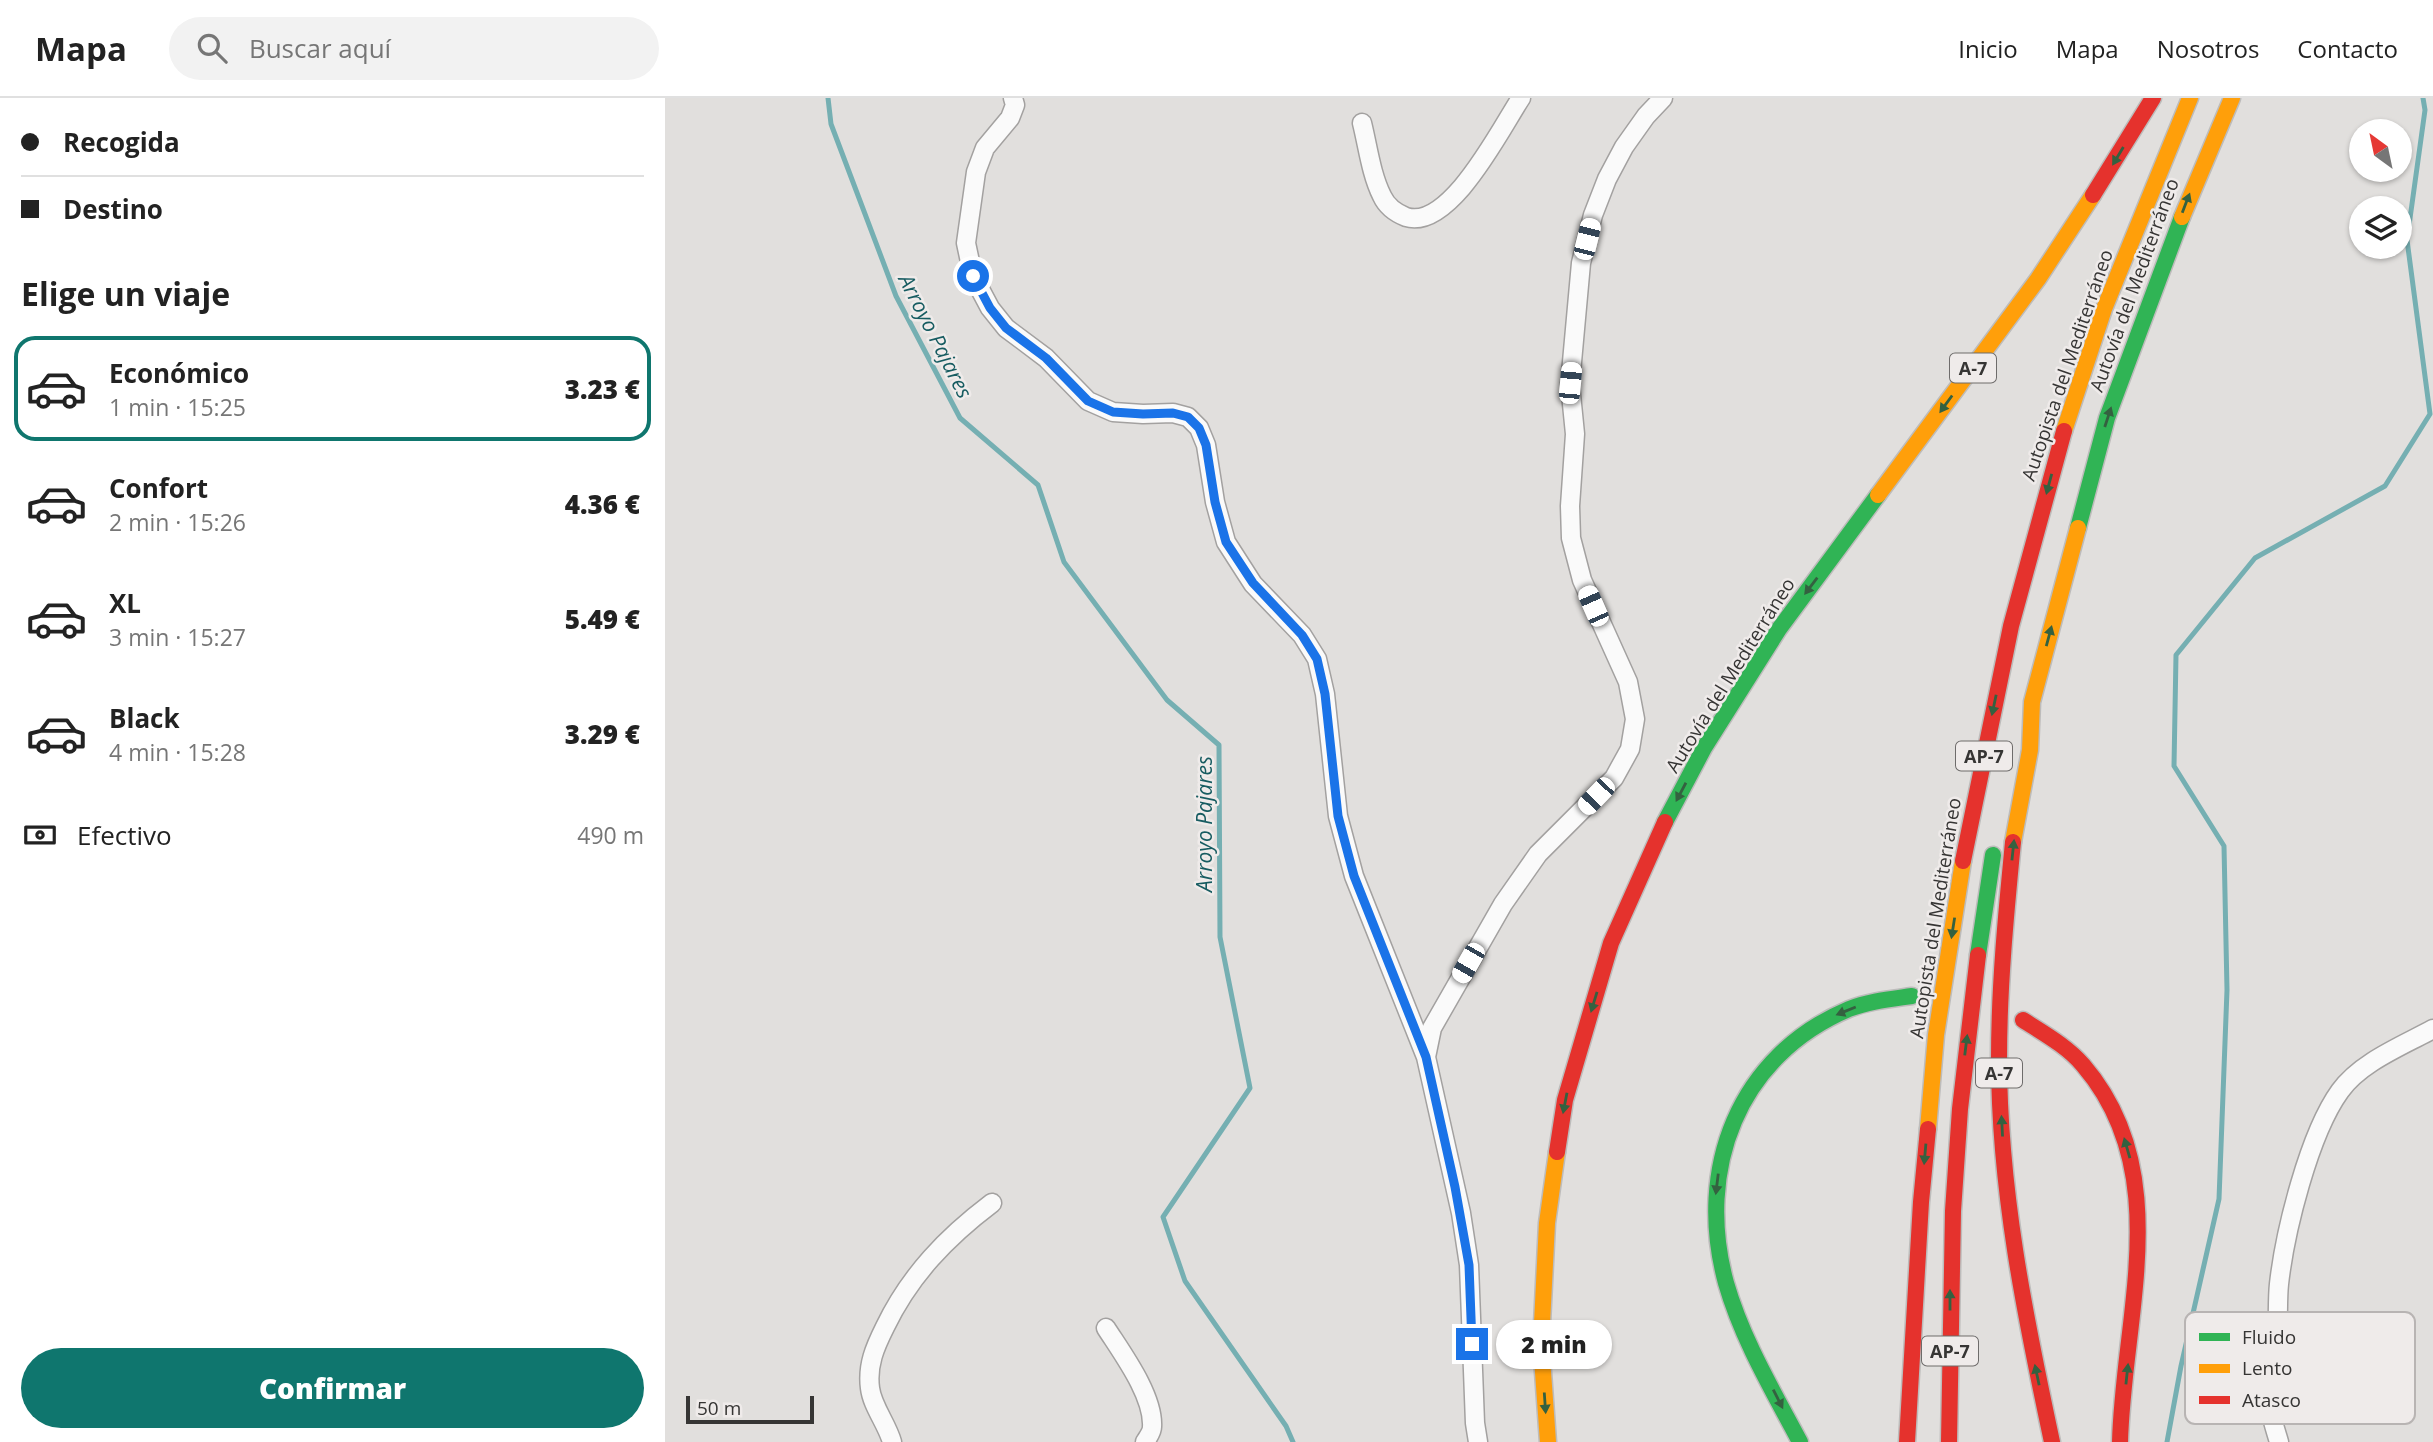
<!DOCTYPE html>
<html lang="es">
<meta charset="utf-8">
<style>
body{margin:0;font-family:"Open Sans",sans-serif;background:#f2f2f2;color:#222;height:100vh;display:flex;flex-direction:column;font-size:26px;white-space:nowrap}
*{box-sizing:border-box;margin:0}
p{font-size:23px;color:#767676}
.icon{flex:none;width:38px;height:38px;fill:none;stroke:currentColor;stroke-width:2;stroke-linecap:round;stroke-linejoin:round}
.map{position:relative;flex:1;overflow:hidden}
.drawer{display:flex;flex-direction:column;background:#fff;width:665px}
.drawer>*{flex:none}
.banner{display:grid;align-content:center;height:154px;padding:0 21px;background:#fff}
.needle{width:46px;rotate:327deg}
.fabs{position:absolute;left:1684px;top:21px;display:grid;gap:14px}
.fabs a{display:grid;place-items:center;width:63px;height:63px;border-radius:50%;background:#fff;box-shadow:0 2px 5px #0004;font-size:35px}
.scale{position:absolute;left:21px;bottom:18px;width:128px;box-sizing:border-box;padding-left:7px;border:4px solid #363534;border-top:0;font-size:19px;line-height:24px;white-space:nowrap;color:#363534;-webkit-text-stroke:5px #efebea;paint-order:stroke}
.end{position:absolute;width:32px;height:32px;margin:-16px;border:9px solid #1a73e8;background:#fff;box-shadow:0 0 0 4px #fff}
.from{border-radius:50%}
.bubble{position:absolute;height:49px;border-radius:24px;background:#fff;box-shadow:0 2px 5px #0004;font-size:23px;font-weight:800;line-height:49px;text-align:center}
.car{position:absolute;width:21px;height:42px;margin:-21px -10px;border-radius:9px;box-shadow:0 0 5px 2px #0007;background:linear-gradient(#fff 24%,#345 0 40%,#fff 0 76%,#345 0 86%,#fff 0)}
.banner b{display:flex;align-items:center;gap:24px;height:66px;font-size:26px}
.banner b+b{border-top:2px solid #e0e0e0}
.banner i{width:18px;height:18px;background:#222}
ul{padding:0;list-style:none}
li{display:flex;align-items:center;gap:21px;height:105px;margin:0 14px 10px;padding:0 7px;border:4px solid transparent;border-radius:21px}
li div{flex:1}
li b{display:block;font-size:26px}
li em{font-style:normal;font-weight:800}
li.current{border-color:#0f766e}
li>.icon{width:63px;height:63px;stroke-width:1.5}
h2{padding:0 21px;font-size:32px;line-height:84px}
.pay{display:flex;align-items:center;gap:18px;height:77px;padding:0 21px;font-size:26px}
.pay p{margin-inline-start:auto}
.button{display:flex;gap:14px;margin-top:auto;padding:14px 21px}
.button a{flex:1;height:80px;border-radius:42px;background:#0f766e;color:#fff;font-size:28px;font-weight:800;line-height:80px;text-align:center}
header{display:flex;align-items:center;gap:42px;box-sizing:border-box;height:98px;padding:0 35px;background:#fff;border-bottom:2px solid #e0e0e0}
header strong{font-size:33px}
nav{display:flex;gap:38px;margin-inline-start:auto;font-size:24px}
.search{width:490px;height:63px;background:#f2f2f2;display:flex;align-items:center;gap:18px;box-sizing:border-box;padding:0 24px;border-radius:38px;color:#767676;font-size:26px}
main{display:flex;flex:1;min-height:0}
.map>svg:first-child{display:block}
.lines{fill:none;stroke-linecap:round;stroke-linejoin:round}
.stream{stroke:#75afb2;stroke-width:5}
.street-casing{stroke:#a3a1a0;stroke-width:21}
.fast-casing{stroke:#bdbcbb;stroke-width:19}
.slow-casing{stroke:#bdbcbb;stroke-width:19}
.jam-casing{stroke:#bdbcbb;stroke-width:19}
.street{stroke:#fafafa;stroke-width:18}
.fast{stroke:#30b455;stroke-width:16}
.slow{stroke:#ff9f0a;stroke-width:16}
.jam{stroke:#e5322d;stroke-width:16}
.oneway{fill:#346140}
.route{stroke:#1a73e8;stroke-width:9}
.labels{text-anchor:middle;dominant-baseline:central;stroke-width:5;stroke-linejoin:round;paint-order:stroke}
.shield{fill:#efebea;stroke:#6e6c6b;stroke-width:2}
.shield-label{font-size:18px;font-weight:bold;fill:#363534}
.street-label{font-size:19px;fill:#363534;stroke:#efebea}
.water-label{font-size:21px;font-style:italic;fill:#175c61;stroke:#efebea}
.key{fill:#efebea;stroke:#b8b4b3;stroke-width:2}
.key-label{font-size:19px;fill:#363534}
</style>
<header>
<strong>Mapa</strong>
<div class="search"><svg class="icon" aria-label="search" viewBox="0 0 24 24"><circle cx="10" cy="10" r="6"/><path d="M15 15l6 6"/></svg>Buscar aquí</div>
<nav><a>Inicio</a><a>Mapa</a><a>Nosotros</a><a>Contacto</a></nav>
</header>
<main>
<section class="drawer">
<div class="banner">
<b><i class="from"></i>Recogida</b>
<b><i></i>Destino</b>
</div>
<h2>Elige un viaje</h2>
<ul>
<li class="current"><svg class="icon" aria-label="car" viewBox="0 0 24 24"><path d="M5 17H2v-5l4-1 3-4h7l3 4 3 1v5h-3M9 17h6M6 11h13"/><circle cx="7" cy="17" r="2"/><circle cx="17" cy="17" r="2"/></svg><div><b>Económico</b><p>1 min · 15:25</p></div><em>3.23 €</em></li>
<li><svg class="icon" aria-label="car" viewBox="0 0 24 24"><path d="M5 17H2v-5l4-1 3-4h7l3 4 3 1v5h-3M9 17h6M6 11h13"/><circle cx="7" cy="17" r="2"/><circle cx="17" cy="17" r="2"/></svg><div><b>Confort</b><p>2 min · 15:26</p></div><em>4.36 €</em></li>
<li><svg class="icon" aria-label="car" viewBox="0 0 24 24"><path d="M5 17H2v-5l4-1 3-4h7l3 4 3 1v5h-3M9 17h6M6 11h13"/><circle cx="7" cy="17" r="2"/><circle cx="17" cy="17" r="2"/></svg><div><b>XL</b><p>3 min · 15:27</p></div><em>5.49 €</em></li>
<li><svg class="icon" aria-label="car" viewBox="0 0 24 24"><path d="M5 17H2v-5l4-1 3-4h7l3 4 3 1v5h-3M9 17h6M6 11h13"/><circle cx="7" cy="17" r="2"/><circle cx="17" cy="17" r="2"/></svg><div><b>Black</b><p>4 min · 15:28</p></div><em>3.29 €</em></li>
</ul>
<div class="pay"><svg class="icon" aria-label="cash" viewBox="0 0 24 24"><path d="M3 7h18v10H3z"/><circle cx="12" cy="12" r="2"/></svg>Efectivo<p>490 m</p></div>
<div class="button"><a>Confirmar</a></div>
</section>
<div class="map">
<svg width="1768" height="1344" viewBox="0 0 1768 1344">
<rect width="100%" height="100%" fill="#e1dfdd"/>
<g class="lines">
<path class="stream" d="M 163,0 L 166,26 L 231,198 L 295,320 L 373,387 L 399,464 L 502,602 L 554,647 L 555,839 L 585,990 L 498,1119 L 520,1183 L 621,1328 L 628,1344
M 1502,1344 L 1516,1268 L 1554,1101 L 1562,892 L 1559,748 L 1509,668 L 1511,557 L 1590,460 L 1720,388 L 1765,316 L 1742,142 L 1760,12 L 1758,0"/>
<defs>
<path id="street" d="M 348,0 L 350,7 L 345,20 L 320,50 L 311,74 L 301,145 L 308,178 L 325,210 L 341,230 L 381,260 L 423,303 L 448,314 L 478,316 L 508,315 L 523,319 L 534,330 L 541,347 L 550,404 L 561,444 L 588,486 L 637,537 L 652,561 L 660,596 L 673,718 L 689,778 L 761,959 L 796,1115 L 804,1167 L 810,1325 L 813,1344
M 697,25 C 703,49 706,76 717,98 C 722,109 731,115 741,119 C 785,133 836,30 856,0
M 761,959 L 767,930 L 838,806 L 873,756 L 949,680 L 965,651 L 970,621 L 963,584 L 917,482 L 906,440 L 905,408 L 910,336 L 905,286 L 916,165 L 928,117 L 942,81 L 959,49 L 981,18 L 998,0
M 441,1230 C 457,1255 489,1298 487,1329 C 487,1334 483,1339 480,1344
M 227,1344 C 222,1326 207,1308 205,1290 C 202,1267 210,1249 220,1229 C 245,1177 282,1139 327,1105
M 1614,1344 C 1609,1327 1603,1310 1602,1292 C 1600,1276 1608,1260 1611,1245 C 1614,1226 1612,1205 1614,1186 C 1620,1133 1644,1036 1675,993 C 1696,964 1737,948 1768,931"/>
<path id="fast" d="M 1413,430 L 1442,320 L 1517,119
M 1000,724 L 1039,650 L 1114,531 L 1213,397
M 1313,857 L 1328,757
M 1135,1344 C 1108,1293 1077,1241 1061,1185 C 1030,1071 1073,958 1184,911 C 1204,903 1226,901 1247,898"/>
<path id="slow" d="M 1517,119 L 1567,0
M 1399,333 L 1439,211 L 1525,0
M 1213,397 L 1373,181 L 1428,97
M 1348,744 L 1365,652 L 1367,604 L 1413,430
M 1263,1031 L 1271,937 L 1298,763
M 883,1344 L 876,1246 L 882,1125 L 892,1054"/>
<path id="jam" d="M 1428,97 L 1488,0
M 1348,744 C 1341,816 1334,888 1334,961 C 1334,1091 1360,1218 1387,1344
M 1298,763 L 1346,528 L 1399,333
M 1358,922 C 1378,935 1402,948 1418,967 C 1511,1075 1458,1218 1455,1344
M 892,1054 L 900,1002 L 946,845 L 1000,724
M 1242,1344 L 1256,1104 L 1263,1031
M 1284,1344 L 1288,1113 L 1295,1011 L 1313,857"/>
</defs>
<use href="#street" class="street-casing"/>
<use href="#fast" class="fast-casing"/>
<use href="#slow" class="slow-casing"/>
<use href="#jam" class="jam-casing"/>
<use href="#street" class="street"/>
<use href="#fast" class="fast"/>
<use href="#slow" class="slow"/>
<use href="#jam" class="jam"/>
</g>
<defs><path id="oneway-solid" d="M-6-.8H1V-3.2L6.5 0L1 3.2V.8H-6Z" transform="scale(1.75)"/></defs>
<g class="oneway">
<use href="#oneway-solid" transform="translate(1453 58) rotate(121)"/>
<use href="#oneway-solid" transform="translate(1521 105) rotate(-69)"/>
<use href="#oneway-solid" transform="translate(1281 306) rotate(126)"/>
<use href="#oneway-solid" transform="translate(1443 319) rotate(-72)"/>
<use href="#oneway-solid" transform="translate(1384 386) rotate(105)"/>
<use href="#oneway-solid" transform="translate(1146 488) rotate(127)"/>
<use href="#oneway-solid" transform="translate(1384 538) rotate(-75)"/>
<use href="#oneway-solid" transform="translate(1329 607) rotate(102)"/>
<use href="#oneway-solid" transform="translate(1016 694) rotate(118)"/>
<use href="#oneway-solid" transform="translate(1348 752) rotate(-84)"/>
<use href="#oneway-solid" transform="translate(1288 830) rotate(99)"/>
<use href="#oneway-solid" transform="translate(929 904) rotate(107)"/>
<use href="#oneway-solid" transform="translate(1181 913) rotate(158)"/>
<use href="#oneway-solid" transform="translate(1301 947) rotate(-83)"/>
<use href="#oneway-solid" transform="translate(900 1005) rotate(101)"/>
<use href="#oneway-solid" transform="translate(1337 1028) rotate(-93)"/>
<use href="#oneway-solid" transform="translate(1462 1050) rotate(-106)"/>
<use href="#oneway-solid" transform="translate(1260 1056) rotate(95)"/>
<use href="#oneway-solid" transform="translate(1052 1086) rotate(97)"/>
<use href="#oneway-solid" transform="translate(1285 1202) rotate(-90)"/>
<use href="#oneway-solid" transform="translate(1462 1276) rotate(-84)"/>
<use href="#oneway-solid" transform="translate(1372 1277) rotate(-102)"/>
<use href="#oneway-solid" transform="translate(1113 1301) rotate(63)"/>
<use href="#oneway-solid" transform="translate(880 1305) rotate(86)"/>
</g>
<g class="lines">
<path class="route" d="M 308,178 L 325,210 L 341,230 L 381,260 L 423,303 L 448,314 L 478,316 L 508,315 L 523,319 L 534,330 L 541,347 L 550,404 L 561,444 L 588,485 L 637,537 L 652,561 L 660,596 L 673,718 L 689,778 L 761,959 L 790,1089 L 804,1167 L 807,1246"/>
</g>
<g class="labels">
<g class="shield">
<rect x="1285" y="255.5" width="46" height="29" rx="5"/>
<rect x="1291" y="643.5" width="56" height="29" rx="5"/>
<rect x="1311" y="960.5" width="46" height="29" rx="5"/>
<rect x="1257" y="1238.5" width="56" height="29" rx="5"/>
</g>
<g class="shield-label">
<text x="1308" y="270">A-7</text>
<text x="1319" y="658">AP-7</text>
<text x="1334" y="975">A-7</text>
<text x="1285" y="1253">AP-7</text>
</g>
<g class="street-label">
<text transform="translate(1469 187) rotate(-70)">Autovía del Mediterráneo</text>
<text transform="translate(1402 267) rotate(-71)">Autopista del Mediterráneo</text>
<text transform="translate(1065 577) rotate(-58)">Autovía del Mediterráneo</text>
<text transform="translate(1270 820) rotate(-81)">Autopista del Mediterráneo</text>
</g>
<g class="water-label">
<text transform="translate(271 238) rotate(63)">Arroyo Pajares</text>
<text transform="translate(539 726) rotate(-90)">Arroyo Pajares</text>
</g>
</g>
<rect x="1520" y="1214" width="230" height="112" rx="10" class="key"/>
<rect x="1534" y="1235" width="31" height="8" fill="#30b455"/>
<rect x="1534" y="1266" width="31" height="9" fill="#ff9f0a"/>
<rect x="1534" y="1298" width="31" height="8" fill="#e5322d"/>
<g class="key-label">
<text x="1577" y="1246">Fluido</text>
<text x="1577" y="1277">Lento</text>
<text x="1577" y="1309">Atasco</text>
</g>
</svg>
<div class="fabs">
<a><svg class="needle" viewBox="-14 -14 28 28"><path d="M0-13l5 13h-10z" fill="#e53935"/><path d="M0 13l5-13h-10z" fill="#767676"/></svg></a>
<a><svg class="icon" aria-label="layers" viewBox="0 0 24 24"><path d="M12 4l9 5-9 5-9-5zM3 14l9 5 9-5"/></svg></a>
</div>
<div class="scale">50 m</div>
<i class="end from" style="left:308px;top:178px"></i>
<i class="end" style="left:807px;top:1246px"></i>
<div class="bubble" style="left:831px;top:1222px;width:116px">2 min</div>
<i class="car" style="left:922px;top:141px;rotate:14deg"></i>
<i class="car" style="left:905px;top:285px;rotate:5deg"></i>
<i class="car" style="left:928px;top:508px;rotate:336deg"></i>
<i class="car" style="left:931px;top:698px;rotate:224deg"></i>
<i class="car" style="left:803px;top:865px;rotate:210deg"></i>
</div>
</main>
